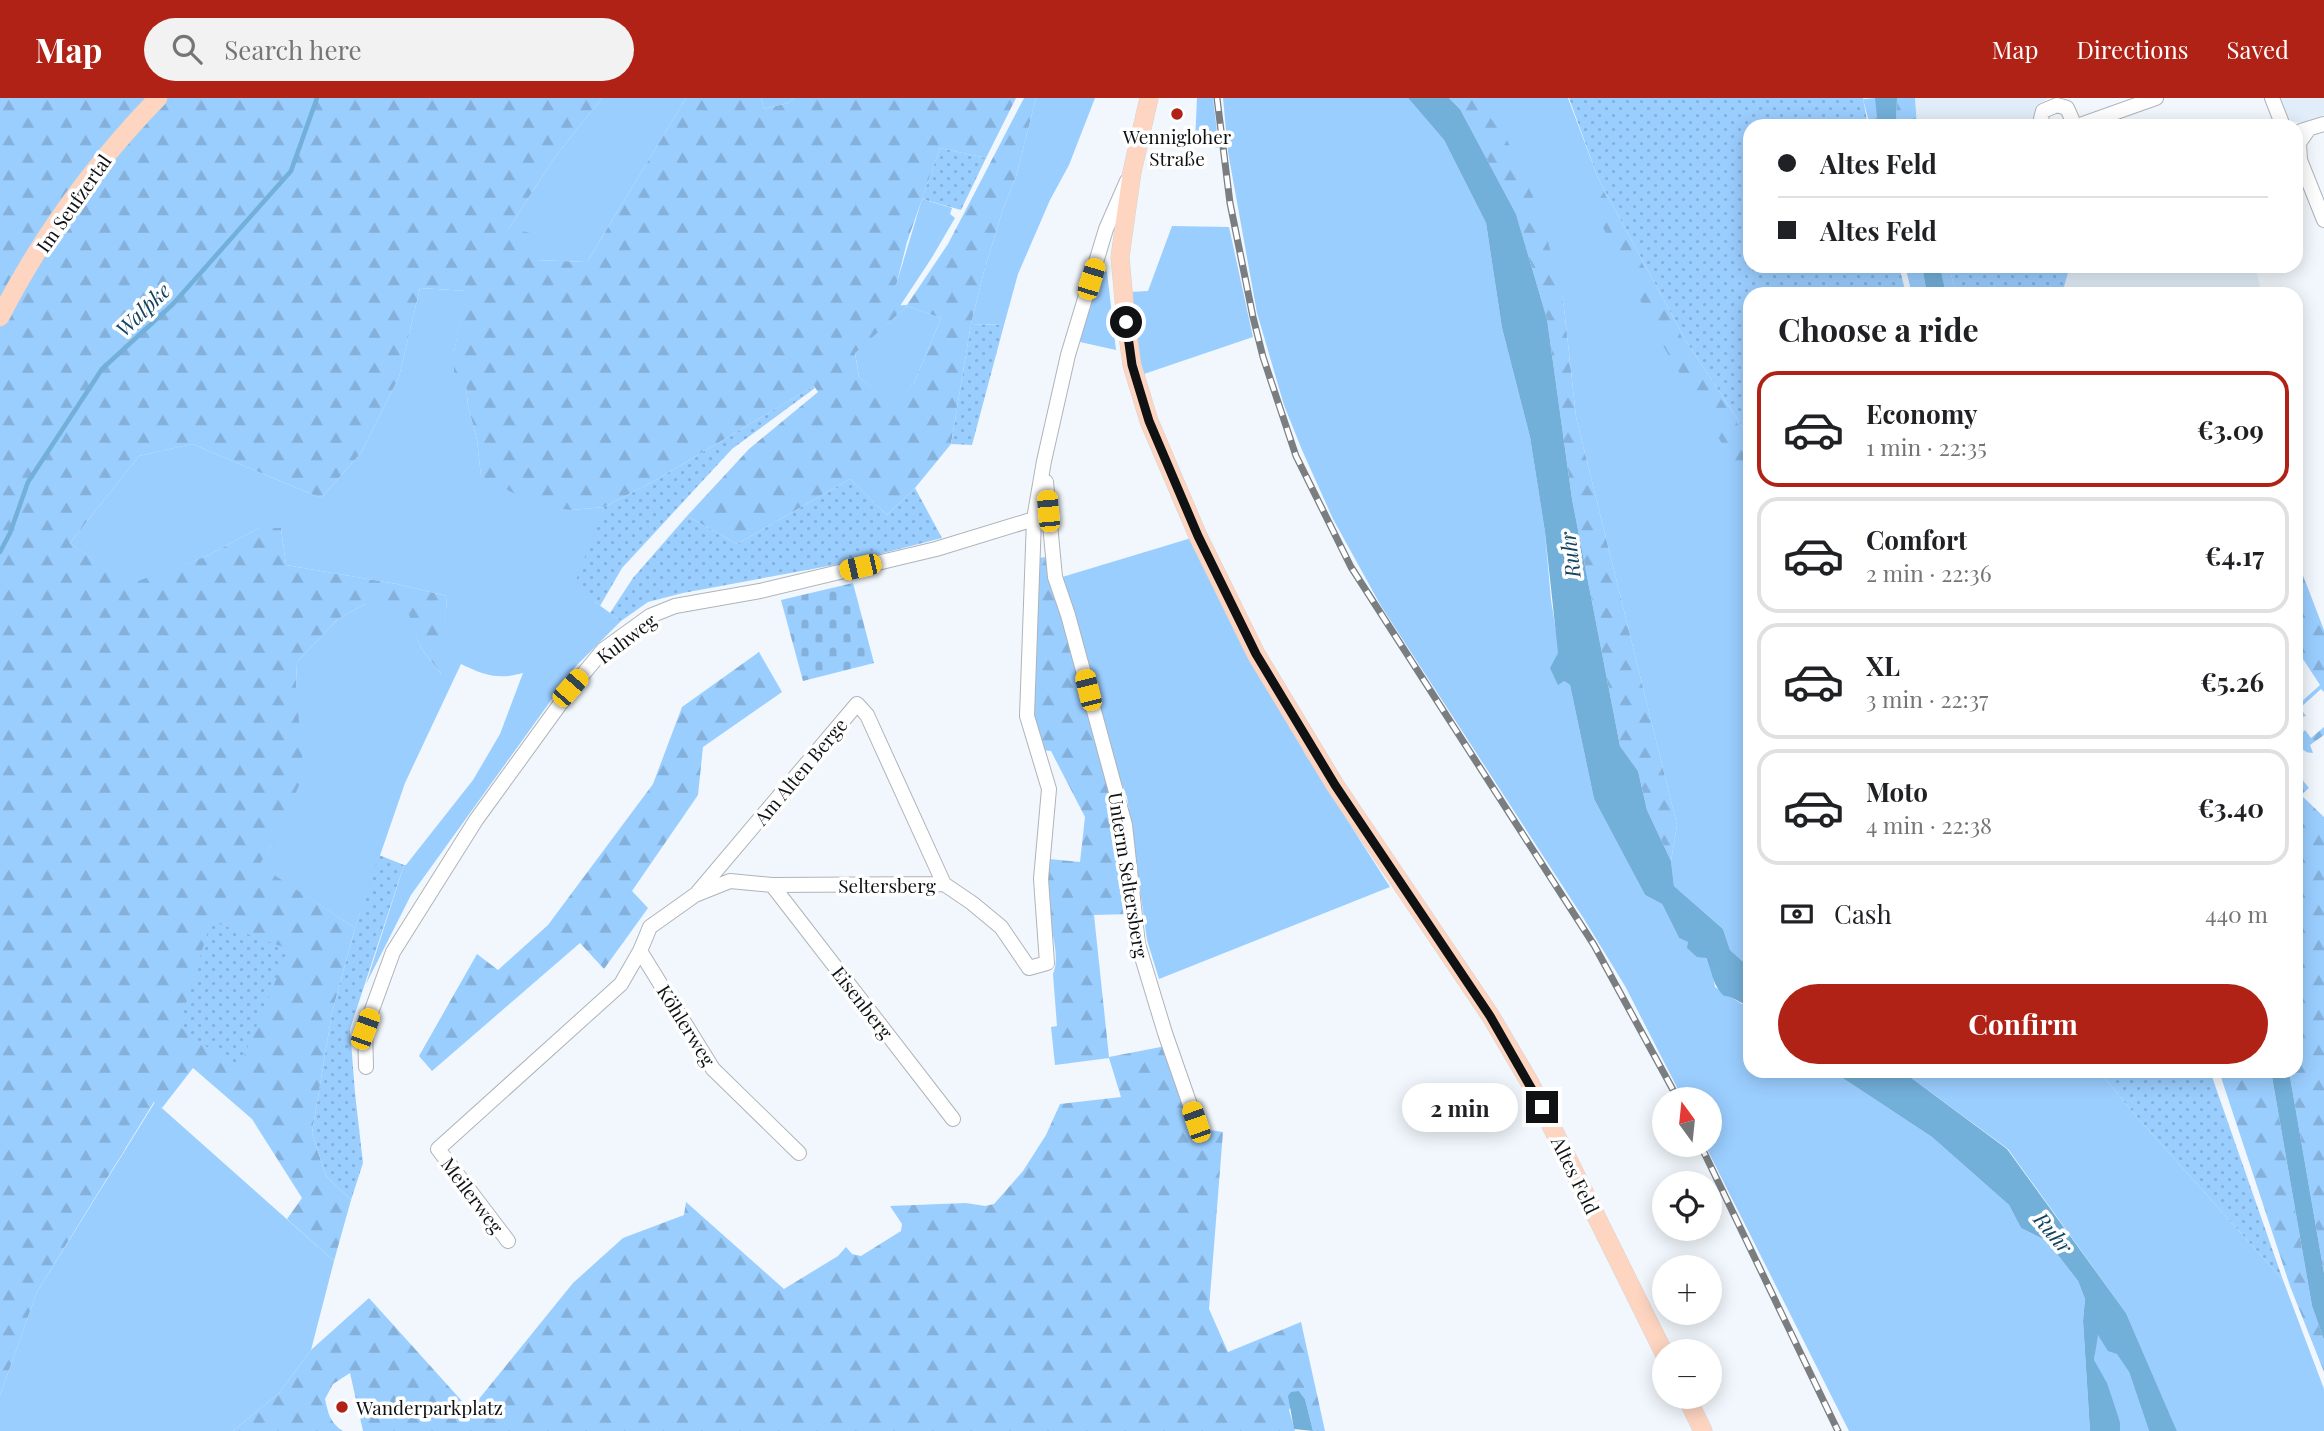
<!DOCTYPE html>
<meta charset="utf-8">
<style>
body{margin:0;font-family:"Playfair Display",serif;background:#f2f2f2;color:#202124;height:100vh;display:flex;flex-direction:column;font-size:26px;white-space:nowrap}
*{box-sizing:border-box;margin:0}
p{font-size:23px;color:#757577}
.icon{flex:none;width:38px;height:38px;fill:none;stroke:currentColor;stroke-width:2;stroke-linecap:round;stroke-linejoin:round}
.map{position:relative;flex:1;overflow:hidden}
.drawer{position:absolute;left:1743px;top:189px;width:560px;height:791px;display:flex;flex-direction:column;background:#fff;border-radius:21px;box-shadow:0 4px 18px #0003}
.drawer>*{flex:none}
.guide{position:absolute;left:1743px;top:21px;width:560px;height:154px;border-radius:21px;box-shadow:0 4px 18px #0003;display:grid;align-content:center;height:154px;padding:0 35px;background:#fff}
.needle{width:46px;rotate:345deg}
.tools{position:absolute;left:1652px;top:989px;display:grid;gap:14px}
.tools a{display:grid;place-items:center;width:70px;height:70px;border-radius:50%;background:#fff;box-shadow:0 4px 18px #0003;font-size:35px}
.end{position:absolute;width:32px;height:32px;margin:-16px;border:9px solid #0f1113;background:#fff;box-shadow:0 0 0 4px #fff}
.from{border-radius:50%}
.bubble{position:absolute;height:49px;border-radius:24px;background:#fff;box-shadow:0 4px 18px #0003;font-size:23px;font-weight:700;line-height:49px;text-align:center}
.car{position:absolute;width:21px;height:42px;margin:-21px -10px;border-radius:9px;box-shadow:0 0 5px 2px #0007;background:linear-gradient(#f5c518 24%,#345 0 40%,#f5c518 0 76%,#345 0 86%,#f5c518 0)}
.guide b{display:flex;align-items:center;gap:24px;height:66px;font-size:26px}
.guide b+b{border-top:2px solid #e0e0e0}
.guide i{width:18px;height:18px;background:#202124}
ul{padding:0;list-style:none}
li{display:flex;align-items:center;gap:21px;height:116px;margin:0 14px 10px;padding:0 21px;border:4px solid #e0e0e0;border-radius:21px}
li div{flex:1}
li b{display:block;font-size:26px}
li em{font-style:normal;font-weight:700}
li.current{border-color:#b12216}
li>.icon{width:63px;height:63px;stroke-width:1.5}
h2{padding:0 35px;font-size:32px;line-height:84px}
.pay{display:flex;align-items:center;gap:18px;height:77px;padding:0 35px;font-size:26px}
.pay p{margin-inline-start:auto}
.button{display:flex;gap:14px;margin-top:auto;padding:14px 35px}
.button a{flex:1;height:80px;border-radius:42px;background:#b12216;color:#fff;font-size:28px;font-weight:700;line-height:80px;text-align:center}
header{display:flex;align-items:center;gap:42px;box-sizing:border-box;height:98px;padding:0 35px;background:#b12216;color:#fff}
header strong{font-size:33px}
nav{display:flex;gap:38px;margin-inline-start:auto;font-size:24px}
.search{width:490px;height:63px;background:#f2f2f2;display:flex;align-items:center;gap:18px;box-sizing:border-box;padding:0 24px;border-radius:38px;color:#757577;font-size:26px}
.map>svg:first-child{display:block}
.built{fill:#e1edf8}
.grass{fill:#9aceff}
.forest{fill:url(#forest-firs);fill-rule:evenodd}
.cemetery{fill:url(#cemetery-stones)}
.park{fill:url(#park-dots)}
.water{fill:#72afd9}
.lines{fill:none;stroke-linecap:round;stroke-linejoin:round}
.stream{stroke:#72afd9;stroke-width:4.5}
.minor-casing{stroke:#afb4b9;stroke-width:16}
.major-casing{stroke:#d4d4d5;stroke-width:19}
.minor{stroke:#fff;stroke-width:14}
.major{stroke:#fed5c1;stroke-width:18}
.rail-casing{stroke:#7a7e81;stroke-width:7}
.rail{stroke:#fff;stroke-width:4.5;stroke-dasharray:13;stroke-linecap:butt}
.route{stroke:#0f1113;stroke-width:9}
.poi-dot{fill:#b12216;stroke:#fff;stroke-width:2.5}
.labels{text-anchor:middle;dominant-baseline:central;stroke-width:7;stroke-linejoin:round;paint-order:stroke}
.poi-label{font-size:19px;fill:#0f1113;stroke:#fff}
.street-label{font-size:19px;fill:#0f1113;stroke:#fff}
.water-label{font-size:21px;font-style:italic;fill:#134360;stroke:#fff}
</style>
<header>
<strong>Map</strong>
<div class="search"><svg class="icon" aria-label="search" viewBox="0 0 24 24"><circle cx="10" cy="10" r="6"/><path d="M15 15l6 6"/></svg>Search here</div>
<nav><a>Map</a><a>Directions</a><a>Saved</a></nav>
</header>
<div class="map">
<svg width="2324" height="1333" viewBox="0 0 2324 1333">
<defs>
<pattern id="forest-firs" width="22" height="20" patternUnits="userSpaceOnUse" patternTransform="scale(1.75)"><rect width="22" height="20" fill="#9aceff"/><path d="M5 1l3.5 6h-7zM16 11l3.5 6h-7z" fill="#84b0da"/></pattern>
<pattern id="cemetery-stones" width="16" height="16" patternUnits="userSpaceOnUse" patternTransform="scale(1.75)"><rect width="16" height="16" fill="#9aceff"/><path d="M2 7V4a2 2 0 0 1 4 0v3zM10 15v-3a2 2 0 0 1 4 0v3z" fill="#84b0da"/></pattern>
<pattern id="park-dots" width="8" height="8" patternUnits="userSpaceOnUse" patternTransform="scale(1.75)"><rect width="8" height="8" fill="#9aceff"/><path d="M2 2h.1M6 6h.1" fill="none" stroke="#84b0da" stroke-width="1.8" stroke-linecap="round"/></pattern>
</defs>
<rect width="100%" height="100%" fill="#f1f7fc"/>
<path class="built" d="M 1915,0 L 2048,0 L 2036,9 L 2033,25 L 2018,28 L 1917,28 Z
M 2278,0 L 2324,0 L 2324,17 L 2305,25 L 2291,23 L 2286,19 Z
M 2070,168 L 2255,168 L 2262,196 L 2062,196 Z"/>
<path class="grass" d="M 602,0 L 686,0 L 587,164 L 536,162 L 509,130 L 554,60 Z
M 761,0 L 794,0 L 788,5 L 764,11 Z
M 1036,0 L 1095,0 L 1069,67 L 1050,102 L 1018,176 L 1004,227 L 971,226 L 984,173 L 1003,111 L 1016,79 Z
M 1197,0 L 1213,0 L 1219,50 L 1195,45 Z
M 1223,0 L 1408,0 L 1444,42 L 1486,125 L 1502,230 L 1530,339 L 1545,434 L 1551,502 L 1564,583 L 1570,587 L 1594,701 L 1645,797 L 1662,806 L 1679,840 L 1689,844 L 1705,859 L 1712,872 L 1715,889 L 1742,906 L 1750,908 L 1750,973 L 1832,973 L 1932,1039 L 2009,1107 L 2021,1130 L 2047,1143 L 2078,1183 L 2085,1201 L 2083,1223 L 2090,1333 L 1849,1333 L 1705,1047 L 1710,1046 L 1710,1001 L 1683,1001 L 1625,888 L 1584,821 L 1381,508 L 1333,421 L 1302,352 L 1284,307 L 1257,215 L 1228,54 Z
M 1476,0 L 1568,0 L 1598,80 L 1686,243 L 1750,340 L 1750,870 L 1730,852 L 1723,831 L 1674,788 L 1671,763 L 1677,727 L 1576,319 L 1563,200 Z
M 922,101 L 952,110 L 950,116 L 955,120 L 931,161 L 900,208 L 886,208 L 897,184 Z
M 1172,128 L 1229,129 L 1253,239 L 1141,277 L 1130,194 L 1148,193 Z
M 1105,172 L 1107,174 L 1116,252 L 1080,244 L 1098,173 Z
M 420,190 L 468,193 L 454,253 L 466,288 L 468,308 L 477,342 L 481,378 L 571,412 L 604,409 L 593,443 L 595,504 L 621,523 L 575,569 L 411,797 L 366,886 L 404,767 L 406,767 L 473,682 L 500,636 L 523,575 C 497,582 484,577 461,566 L 405,685 L 355,830 L 258,767 L 273,746 L 296,591 L 297,564 L 338,521 L 365,506 L 406,506 L 421,550 L 441,576 L 447,498 L 397,486 L 286,467 L 281,430 L 259,430 L 207,458 L 127,488 L 70,445 L 139,358 L 192,346 L 321,400 L 361,355 L 399,279 Z
M 907,208 L 941,220 L 914,285 L 893,308 L 859,279 L 855,254 Z
M 1198,438 L 1305,656 L 1390,789 L 1159,881 L 1147,842 L 1127,699 L 1110,656 L 1096,609 L 1080,535 L 1059,480 Z
M 1902,973 L 2099,973 L 2136,1018 L 2283,1182 L 2324,1291 L 2324,1333 L 2177,1333 L 2126,1215 L 2008,1051 Z
M 155,1004 L 334,1163 L 311,1252 L 279,1295 L 233,1333 L 0,1333 L 0,1297 L 37,1194 Z
M 2097,1236 L 2117,1255 L 2129,1274 L 2149,1333 L 2120,1333 L 2120,1324 L 2094,1262 Z"/>
<path class="forest" d="M 0,0 L 602,0 L 554,60 L 509,130 L 543,138 L 536,162 L 587,164 L 686,0 L 761,0 L 764,11 L 788,5 L 794,0 L 1016,0 L 986,60 L 940,50 L 907,144 L 897,184 L 887,208 L 907,207 L 948,146 L 1024,0 L 1036,0 L 1016,79 L 1003,111 L 984,173 L 971,226 L 951,346 L 915,390 L 887,417 L 850,381 L 737,446 L 687,418 L 749,351 L 818,294 L 814,288 L 654,383 L 604,409 L 571,412 L 536,407 L 481,378 L 477,342 L 468,308 L 466,288 L 454,282 L 454,253 L 467,193 L 420,190 L 399,279 L 361,355 L 321,400 L 192,346 L 139,358 L 70,445 L 127,487 L 207,458 L 259,430 L 281,430 L 286,467 L 397,486 L 447,498 L 442,577 L 421,550 L 405,506 L 365,506 L 338,521 L 297,564 L 296,591 L 304,676 L 273,746 L 259,767 L 355,830 L 332,915 L 312,1035 L 326,1078 L 351,1102 L 334,1163 L 287,1121 L 302,1100 L 252,1021 L 193,970 L 162,1010 L 154,1004 L 37,1194 L 0,1297 ZM 907,208 L 941,220 L 914,285 L 893,307 L 859,279 L 855,255 Z
M 1449,0 L 1476,0 L 1508,44 L 1540,114 L 1563,200 L 1576,319 L 1677,727 L 1671,763 L 1647,712 L 1638,673 L 1620,648 L 1572,401 L 1547,221 L 1516,116 L 1460,11 Z
M 1876,0 L 1878,28 L 1870,28 L 1863,1 Z
M 1897,0 L 1915,0 L 1917,28 L 1896,28 Z
M 1602,91 L 1687,249 L 1750,345 L 1750,392 L 1665,251 L 1588,100 Z
M 1905,168 L 1922,168 L 1927,196 L 1912,196 Z
M 1940,168 L 1949,168 L 1956,196 L 1946,196 Z
M 1046,459 L 1118,714 L 1131,816 L 1094,817 L 1109,959 L 1166,948 L 1191,1029 L 1223,1034 L 1209,1211 L 1228,1254 L 1301,1224 L 1325,1333 L 1313,1333 L 1305,1301 L 1299,1293 L 1289,1312 L 1295,1333 L 363,1333 L 350,1275 L 333,1286 L 325,1301 C 328,1315 330,1325 343,1333 L 233,1333 L 279,1295 L 311,1252 L 369,1200 L 470,1312 L 573,1185 L 623,1140 L 684,1117 L 686,1104 L 784,1191 L 838,1158 L 846,1149 L 852,1156 L 861,1158 L 901,1133 L 902,1126 L 890,1108 L 966,1105 L 985,1108 L 994,1106 L 1023,1073 L 1046,1037 L 1060,1006 L 1121,999 L 1109,960 L 1055,967 L 1051,929 L 1057,928 L 1053,876 C 1062,856 1047,822 1046,800 C 1046,787 1048,774 1049,761 L 1080,764 L 1085,719 L 1051,653 L 1041,652 L 1033,622 L 1038,460 Z
M 2296,459 L 2324,532 L 2324,594 L 2321,591 L 2300,610 L 2306,618 L 2296,620 L 2296,601 L 2300,605 L 2320,587 L 2303,561 L 2296,566 Z
M 759,554 L 782,594 L 703,649 L 698,697 L 632,793 L 648,810 L 604,871 L 580,845 L 432,973 L 419,958 L 477,856 L 498,872 L 548,827 L 653,686 L 682,609 Z
M 2324,629 L 2324,637 L 2310,647 L 2313,655 C 2306,655 2302,652 2299,646 L 2298,639 L 2305,632 L 2311,640 Z
M 2301,680 L 2309,690 L 2301,697 L 2324,719 L 2324,1175 L 2289,973 L 2296,973 L 2296,683 Z
M 2219,973 L 2271,973 L 2312,1208 L 2324,1242 L 2324,1274 L 2290,1188 Z"/>
<path class="cemetery" d="M 853,485 L 874,565 L 803,583 L 781,502 Z"/>
<path class="park" d="M 1569,0 L 1863,0 L 1868,28 L 1750,28 L 1750,168 L 1899,168 L 1906,196 L 1750,196 L 1750,340 L 1686,243 L 1598,80 Z
M 940,50 L 986,60 L 961,112 L 922,101 Z
M 1949,168 L 2070,168 L 2062,196 L 1956,196 Z
M 971,226 L 1004,227 L 972,347 L 951,346 Z
M 814,288 L 815,290 L 732,351 L 622,470 L 600,508 L 575,485 L 604,409 L 654,383 Z
M 850,381 L 887,417 L 915,390 L 942,440 L 845,465 L 683,495 L 648,504 L 621,523 L 610,515 L 633,480 L 687,418 L 737,446 Z
M 379,757 L 404,767 L 350,931 L 355,995 L 363,1065 L 351,1102 L 326,1078 L 312,1035 L 332,915 L 355,830 Z
M 211,823 L 289,851 L 238,972 L 179,928 Z
M 2099,973 L 2210,973 L 2283,1182 L 2136,1018 Z"/>
<path class="water" d="M 1408,0 L 1449,0 L 1460,11 L 1516,116 L 1547,221 L 1572,401 L 1620,648 L 1638,673 L 1647,712 L 1671,763 L 1674,788 L 1723,831 L 1730,852 L 1750,870 L 1750,883 L 1744,887 L 1750,891 L 1750,908 C 1740,906 1734,898 1724,898 C 1712,886 1713,875 1706,860 L 1697,859 L 1687,850 L 1688,844 L 1679,840 L 1662,806 L 1645,797 L 1594,701 L 1570,587 L 1564,583 L 1558,587 L 1550,570 L 1558,555 L 1545,434 L 1530,339 L 1502,230 L 1486,125 L 1444,42 Z
M 1875,0 L 1897,0 L 1896,28 L 1878,28 Z
M 1922,168 L 1940,168 L 1946,196 L 1927,196 Z
M 1832,973 L 1902,973 L 2007,1051 L 2126,1215 L 2177,1333 L 2149,1333 L 2129,1274 L 2117,1256 L 2108,1253 L 2098,1237 L 2094,1262 L 2107,1285 L 2120,1324 L 2120,1333 L 2090,1333 L 2083,1223 L 2085,1201 L 2078,1183 L 2047,1143 L 2021,1130 L 2009,1107 L 1932,1039 Z
M 2271,973 L 2289,973 L 2324,1175 L 2324,1242 L 2312,1208 Z
M 1299,1293 L 1305,1301 L 1313,1333 L 1294,1331 L 1288,1298 L 1291,1294 Z"/>
<g class="lines">
<path class="stream" d="M 0,454 L 10,435 L 28,384 L 102,271 L 173,206 L 291,73 L 317,0"/>
<defs>
<path id="minor" d="M 2272,0 L 2283,28
M 2042,28 L 2041,21 L 2043,13 L 2057,7 L 2067,10 L 2075,28
M 2077,28 L 2156,0
M 2301,33 L 2324,26
M 2296,56 L 2300,62 L 2324,122
M 2300,62 L 2299,45 L 2308,32
M 1046,384 L 1055,479 L 1068,517 L 1125,727 L 1138,846 L 1165,935 L 1196,1024
M 772,787 L 953,1021
M 698,794 L 857,606 L 867,617 L 944,786
M 640,853 L 713,971 L 799,1055
M 366,969 L 365,931 L 393,854 L 476,722 L 571,591 L 603,552 L 650,518 L 675,508 L 760,493 L 936,451 L 1034,421
M 508,1143 L 438,1051 L 621,886 L 640,853 L 650,829 L 695,797 L 730,783 L 772,787 L 944,786 L 972,805 L 1001,829 L 1029,870 L 1047,865 L 1041,781 L 1049,691 L 1027,618 L 1034,421 L 1044,363 L 1068,257 L 1106,131 L 1127,83"/>
<path id="major" d="M 1149,0 L 1132,74 L 1120,159 L 1126,224 L 1132,267 L 1149,323 L 1198,438 L 1256,556 L 1335,687 L 1490,917 L 1530,985 L 1664,1255
M 0,219 C 41,139 96,64 158,0
M 1686,1298 L 1703,1333"/>
</defs>
<use href="#minor" class="minor-casing"/>
<use href="#major" class="major-casing"/>
<use href="#minor" class="minor"/>
<use href="#major" class="major"/>
<defs>
<path id="rail" d="M 1217,0 L 1230,105 L 1253,219 L 1263,259 L 1296,358 L 1351,469 L 1594,847 L 1678,1001
M 1700,1046 L 1838,1333"/>
</defs>
<use href="#rail" class="rail-casing"/>
<use href="#rail" class="rail"/>
</g>
<g class="lines">
<path class="route" d="M 1126,224 L 1132,267 L 1149,323 L 1198,438 L 1256,556 L 1335,687 L 1490,918 L 1542,1009"/>
</g>
<g class="poi-dot">
<circle cx="1177" cy="16" r="7"/>
<circle cx="342" cy="1309" r="7"/>
</g>
<g class="labels">
<g class="poi-label">
<text x="1177" y="38">Wennigloher<tspan x="1177" dy="22">Straße</tspan></text>
<text x="356" y="1309" text-anchor="start">Wanderparkplatz</text>
</g>
<g class="street-label">
<text transform="translate(73 105) rotate(-55)">Im Seufzertal</text>
<text transform="translate(626 540) rotate(-37)">Kuhweg</text>
<text transform="translate(800 673) rotate(-50)">Am Alten Berge</text>
<text transform="translate(1129 777) rotate(81)">Unterm Seltersberg</text>
<text x="887" y="787">Seltersberg</text>
<text transform="translate(863 904) rotate(52)">Eisenberg</text>
<text transform="translate(687 927) rotate(58)">Köhlerweg</text>
<text transform="translate(1576 1077) rotate(64)">Altes Feld</text>
<text transform="translate(473 1097) rotate(53)">Meilerweg</text>
</g>
<g class="water-label">
<text transform="translate(142 211) rotate(-44)">Walpke</text>
<text transform="translate(1569 457) rotate(-97)">Ruhr</text>
<text transform="translate(2054 1134) rotate(50)">Ruhr</text>
</g>
</g>
</svg>
<div class="tools">
<a><svg class="needle" viewBox="-14 -14 28 28"><path d="M0-13l5 13h-10z" fill="#e53935"/><path d="M0 13l5-13h-10z" fill="#757577"/></svg></a>
<a><svg class="icon" aria-label="locate" viewBox="0 0 24 24"><circle cx="12" cy="12" r="6"/><path d="M12 2v4M12 18v4M2 12h4M18 12h4"/></svg></a>
<a>+</a>
<a>−</a>
</div>
<i class="end from" style="left:1126px;top:224px"></i>
<i class="end" style="left:1542px;top:1009px"></i>
<div class="bubble" style="left:1402px;top:985px;width:116px">2 min</div>
<i class="car" style="left:1091px;top:181px;rotate:17deg"></i>
<i class="car" style="left:1048px;top:413px;rotate:355deg"></i>
<i class="car" style="left:860px;top:469px;rotate:257deg"></i>
<i class="car" style="left:570px;top:590px;rotate:41deg"></i>
<i class="car" style="left:1088px;top:592px;rotate:346deg"></i>
<i class="car" style="left:365px;top:931px;rotate:20deg"></i>
<i class="car" style="left:1196px;top:1024px;rotate:341deg"></i>
<div class="guide">
<b><i class="from"></i>Altes Feld</b>
<b><i></i>Altes Feld</b>
</div>
<section class="drawer">
<h2>Choose a ride</h2>
<ul>
<li class="current"><svg class="icon" aria-label="car" viewBox="0 0 24 24"><path d="M5 17H2v-5l4-1 3-4h7l3 4 3 1v5h-3M9 17h6M6 11h13"/><circle cx="7" cy="17" r="2"/><circle cx="17" cy="17" r="2"/></svg><div><b>Economy</b><p>1 min · 22:35</p></div><em>€3.09</em></li>
<li><svg class="icon" aria-label="car" viewBox="0 0 24 24"><path d="M5 17H2v-5l4-1 3-4h7l3 4 3 1v5h-3M9 17h6M6 11h13"/><circle cx="7" cy="17" r="2"/><circle cx="17" cy="17" r="2"/></svg><div><b>Comfort</b><p>2 min · 22:36</p></div><em>€4.17</em></li>
<li><svg class="icon" aria-label="car" viewBox="0 0 24 24"><path d="M5 17H2v-5l4-1 3-4h7l3 4 3 1v5h-3M9 17h6M6 11h13"/><circle cx="7" cy="17" r="2"/><circle cx="17" cy="17" r="2"/></svg><div><b>XL</b><p>3 min · 22:37</p></div><em>€5.26</em></li>
<li><svg class="icon" aria-label="car" viewBox="0 0 24 24"><path d="M5 17H2v-5l4-1 3-4h7l3 4 3 1v5h-3M9 17h6M6 11h13"/><circle cx="7" cy="17" r="2"/><circle cx="17" cy="17" r="2"/></svg><div><b>Moto</b><p>4 min · 22:38</p></div><em>€3.40</em></li>
</ul>
<div class="pay"><svg class="icon" aria-label="cash" viewBox="0 0 24 24"><path d="M3 7h18v10H3z"/><circle cx="12" cy="12" r="2"/></svg>Cash<p>440 m</p></div>
<div class="button"><a>Confirm</a></div>
</section>
</div>
